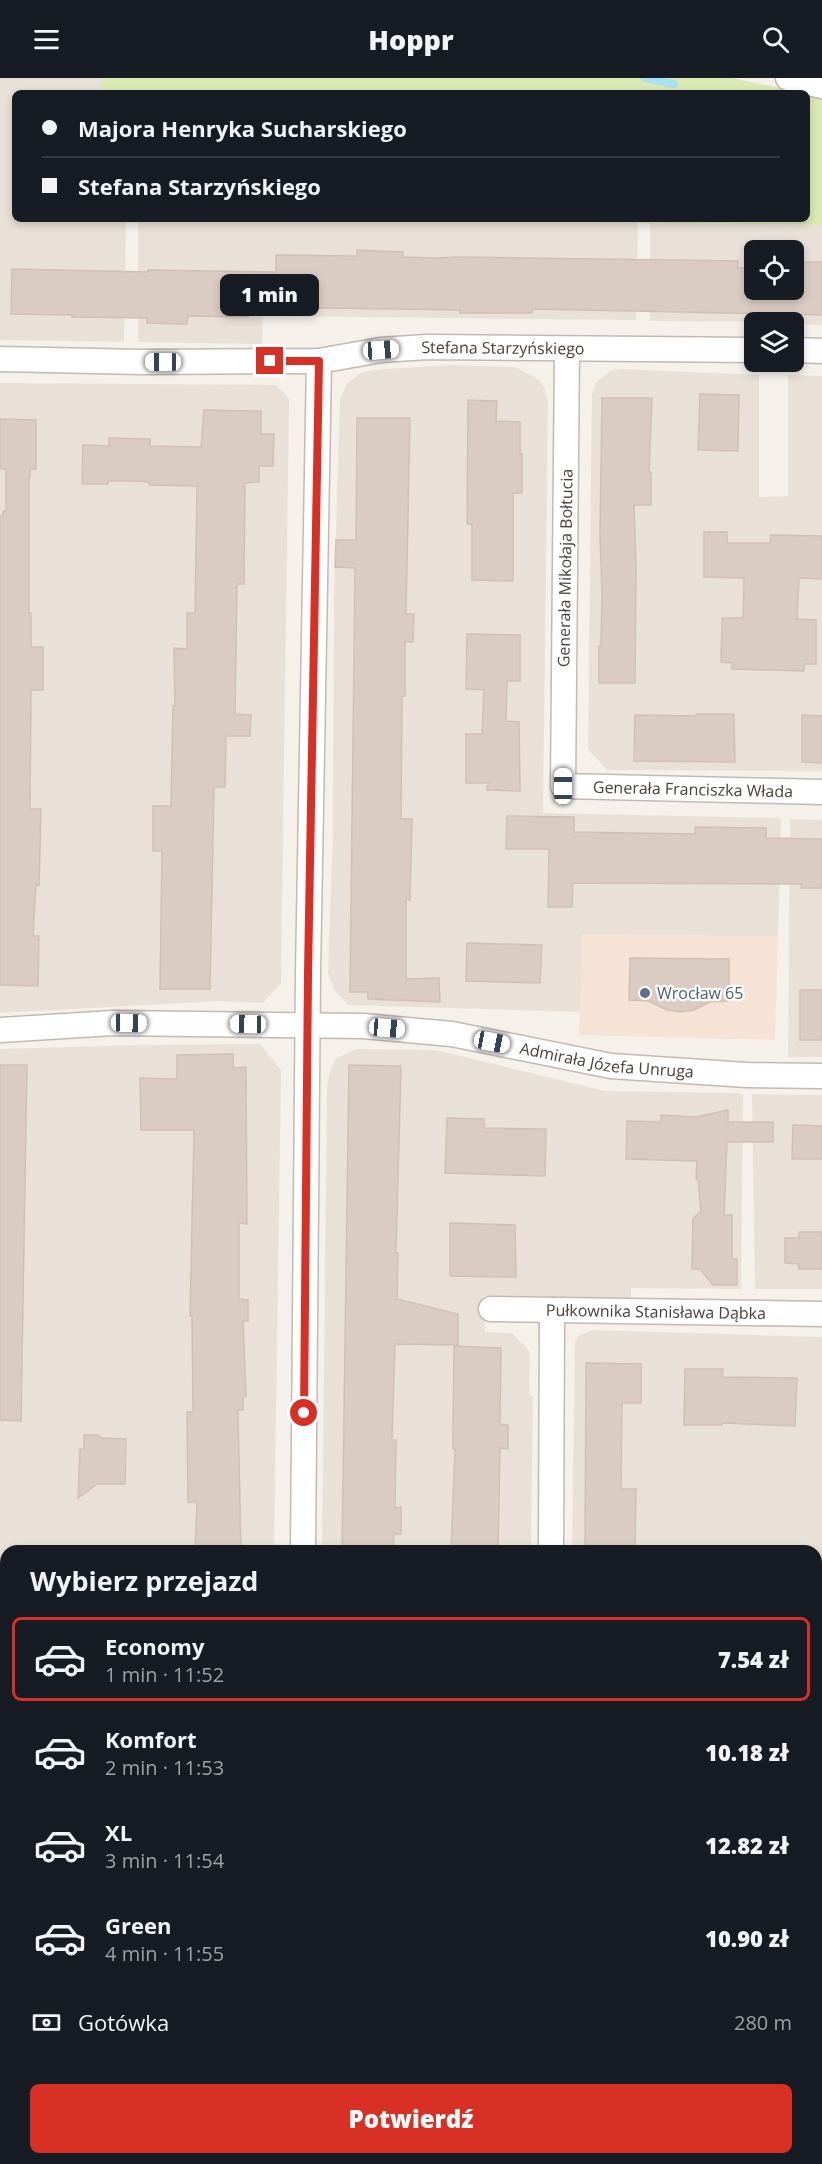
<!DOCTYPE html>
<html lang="pl">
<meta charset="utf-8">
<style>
body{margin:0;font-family:"Open Sans",sans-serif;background:#20242c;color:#f1f3f6;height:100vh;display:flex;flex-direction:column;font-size:22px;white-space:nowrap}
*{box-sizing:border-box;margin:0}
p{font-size:20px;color:#9ea1a6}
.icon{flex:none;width:33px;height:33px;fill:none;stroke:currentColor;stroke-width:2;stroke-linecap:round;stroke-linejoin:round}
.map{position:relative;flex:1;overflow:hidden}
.side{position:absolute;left:0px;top:1467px;width:822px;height:620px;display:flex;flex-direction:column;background:#171b24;border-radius:18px 18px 0 0;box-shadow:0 3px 9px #0003}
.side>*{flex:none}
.guide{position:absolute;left:12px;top:12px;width:798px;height:132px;border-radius:9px;box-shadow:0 3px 9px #0003;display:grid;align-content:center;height:132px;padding:0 30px;background:#171b24}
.fabs{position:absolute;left:744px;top:162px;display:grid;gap:12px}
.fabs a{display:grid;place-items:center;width:60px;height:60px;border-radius:9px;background:#171b24;box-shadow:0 3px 9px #0003;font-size:30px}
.end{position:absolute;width:27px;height:27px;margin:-14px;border:8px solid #d93025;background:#fff;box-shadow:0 0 0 3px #fff}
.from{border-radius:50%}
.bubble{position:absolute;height:42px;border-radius:9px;background:#171b24;box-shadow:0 3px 9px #0003;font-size:20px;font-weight:800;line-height:42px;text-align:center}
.car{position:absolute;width:18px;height:36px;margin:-18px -9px;border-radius:8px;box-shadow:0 0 4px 2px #0007;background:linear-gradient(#fff 24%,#345 0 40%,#fff 0 76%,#345 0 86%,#fff 0)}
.guide b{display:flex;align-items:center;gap:21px;height:57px;font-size:22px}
.guide b+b{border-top:2px solid #363941}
.guide i{width:15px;height:15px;background:#f1f3f6}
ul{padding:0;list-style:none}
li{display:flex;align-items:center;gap:18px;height:84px;margin:0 12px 9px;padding:0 18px;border:3px solid transparent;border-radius:9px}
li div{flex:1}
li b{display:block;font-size:22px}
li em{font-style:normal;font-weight:800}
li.current{border-color:#d93025}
li>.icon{width:54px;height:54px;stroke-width:1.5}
h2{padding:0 30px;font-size:27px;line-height:72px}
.pay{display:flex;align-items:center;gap:15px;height:66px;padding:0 30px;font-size:22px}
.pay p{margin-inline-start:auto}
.action{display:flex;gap:12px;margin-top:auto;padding:12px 30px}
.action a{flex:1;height:69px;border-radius:9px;background:#d93025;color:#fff;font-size:24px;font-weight:800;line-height:69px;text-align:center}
header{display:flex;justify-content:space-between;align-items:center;height:78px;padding:0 30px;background:#171b24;font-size:27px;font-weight:800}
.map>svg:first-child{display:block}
.residential{fill:#e9e1d8;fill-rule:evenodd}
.commercial{fill:#f6e3d6}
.green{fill:#dbe9b4}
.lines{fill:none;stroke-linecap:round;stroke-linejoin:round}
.stream{stroke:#a8e1f1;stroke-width:8}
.building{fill:#daccc3;stroke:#d2c0b3;stroke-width:1.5}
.street-casing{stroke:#c4b9b0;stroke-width:27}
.secondary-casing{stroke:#d8bd9d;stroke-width:36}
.street{stroke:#fff;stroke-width:24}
.secondary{stroke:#fee8cb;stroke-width:33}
.route{stroke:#d93025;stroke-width:8}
.service-dot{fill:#5c6f8a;stroke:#fff;stroke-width:2}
.labels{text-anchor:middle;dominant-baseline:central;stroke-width:4.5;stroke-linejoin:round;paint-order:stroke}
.street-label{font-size:16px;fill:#493f38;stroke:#fff}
.service-label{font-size:16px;fill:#4e5e75;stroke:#fff;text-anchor:start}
</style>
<header><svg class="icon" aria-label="menu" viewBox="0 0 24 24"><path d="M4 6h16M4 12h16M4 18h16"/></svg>Hoppr<svg class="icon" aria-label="search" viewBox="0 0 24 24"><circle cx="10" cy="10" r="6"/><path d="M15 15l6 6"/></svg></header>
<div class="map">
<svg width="822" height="2086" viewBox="0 0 822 2086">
<rect width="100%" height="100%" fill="#f5f0ea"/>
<path class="residential" d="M 0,0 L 102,0 L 102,15 L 15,15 L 15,141 L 126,141 L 124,264 L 0,262 Z
M 138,141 L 363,141 L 638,145 L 636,242 L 263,238 L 262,266 L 138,264 Z
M 650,145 L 822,147 L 822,247 L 794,246 L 794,244 L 650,243 ZM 754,172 L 794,172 L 794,212 L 754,212 Z
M 451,287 L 515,289 L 535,299 L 543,307 L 548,322 L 543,735 L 781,740 L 778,859 L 583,856 L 581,934 L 348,927 L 334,912 L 328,895 L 333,754 L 334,519 L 340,320 L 347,306 L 359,296 L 372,292 Z
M 622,291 L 759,297 L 759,419 L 788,418 L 788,297 L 822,298 L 822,693 L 607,692 L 588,671 L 592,317 L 596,305 L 611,292 Z
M 0,305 L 276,307 L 289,321 L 281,905 L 263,925 L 220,923 L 0,935 Z
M 790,741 L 822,742 L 822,979 L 788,979 Z
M 260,966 L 281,992 L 274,1473 L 6,1473 L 6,1643 L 0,1643 L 0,971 L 142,967 Z
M 357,971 L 435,972 L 605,1013 L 739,1015 L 743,1018 L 741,1211 L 631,1210 L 631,1220 L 484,1218 L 485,1254 L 512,1255 L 530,1274 L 529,1317 L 533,1318 L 531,1473 L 322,1473 L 327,1008 L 330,993 L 336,980 Z
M 752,1016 L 822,1017 L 822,1211 L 755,1211 Z
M 592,1252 L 822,1259 L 822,1648 L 816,1648 L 816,1473 L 572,1473 L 575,1263 L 580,1257 Z
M 0,1691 L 6,1691 L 6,2047 L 0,2048 Z"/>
<path class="commercial" d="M 582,856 L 778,859 L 775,962 L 579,957 Z"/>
<path class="green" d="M 102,0 L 731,0 L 804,15 L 102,15 Z
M 807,16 L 822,19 L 822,147 L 363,141 L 807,141 Z
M 816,1697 L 822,1697 L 822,2041 L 816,2041 Z"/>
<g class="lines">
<path class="stream" d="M 645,0 L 674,6"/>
</g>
<path class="building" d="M 357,172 L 403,174 L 403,179 L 437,180 L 460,179 L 738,183 L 738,190 L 754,190 L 754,212 L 794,212 L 794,184 L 822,184 L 822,237 L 532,231 L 532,235 L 460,235 L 460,232 L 248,229 L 248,239 L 188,238 L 187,246 L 147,245 L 147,240 L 72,239 L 72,237 L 11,236 L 12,191 L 148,194 L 148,192 L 276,194 L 276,177 L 357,178 Z
M 700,316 L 739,317 L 738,373 L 698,372 Z
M 602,320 L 652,320 L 649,394 L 651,394 L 651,427 L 634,427 L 636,489 L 635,605 L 599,605 L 599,568 L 601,568 L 602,515 L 600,458 Z
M 468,322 L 497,323 L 496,343 L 520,344 L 520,377 L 522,376 L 522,415 L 513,415 L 513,503 L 472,502 L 472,446 L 467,446 Z
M 204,332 L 261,333 L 261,356 L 274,356 L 273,388 L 259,388 L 259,404 L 245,405 L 244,506 L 237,506 L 235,636 L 251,637 L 250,658 L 226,658 L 225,709 L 214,709 L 210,911 L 160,911 L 162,773 L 153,773 L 153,728 L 171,728 L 173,628 L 175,628 L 174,570 L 187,571 L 187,535 L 195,535 L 197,408 L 149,407 L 149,404 L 129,403 L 108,403 L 108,406 L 82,406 L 83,367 L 109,368 L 109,360 L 150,361 L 150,368 L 201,369 Z
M 357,340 L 410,340 L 406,536 L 414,536 L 413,564 L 405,564 L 405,618 L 402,618 L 401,741 L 412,741 L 410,822 L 406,821 L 406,901 L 439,900 L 440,924 L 368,921 L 368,914 L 350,914 L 355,490 L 335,489 L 336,462 L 356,462 Z
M 0,341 L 36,342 L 36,391 L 30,391 L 30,399 L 29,399 L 29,535 L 31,535 L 31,569 L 43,569 L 43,612 L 31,612 L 30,731 L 41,731 L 39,807 L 36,806 L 33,858 L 39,858 L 38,908 L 0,907 L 0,438 L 3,438 L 3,433 L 6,433 L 6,391 L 0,391 Z
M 704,454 L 727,454 L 727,465 L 770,465 L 771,457 L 822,458 L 822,501 L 799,500 L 797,541 L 816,542 L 816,586 L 804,586 L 804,593 L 732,591 L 732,585 L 721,584 L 722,540 L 743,540 L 744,500 L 704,499 Z
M 467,556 L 520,557 L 520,603 L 507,603 L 506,643 L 519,644 L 520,713 L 487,712 L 488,705 L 466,705 L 466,656 L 482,656 L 484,612 L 466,611 Z
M 696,636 L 734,636 L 735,684 L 634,683 L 635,637 L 696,638 Z
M 802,637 L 822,638 L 822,685 L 802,684 Z
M 507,738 L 574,739 L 574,754 L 695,756 L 695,749 L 766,750 L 766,760 L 822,761 L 822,810 L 801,810 L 802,806 L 573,805 L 572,829 L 548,829 L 549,771 L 506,771 Z
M 467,865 L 542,867 L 540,905 L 466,903 Z
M 630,880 L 729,881 L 729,923 L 710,924 L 694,932 L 680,934 L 667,932 L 648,923 L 629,922 Z
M 800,912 L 822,912 L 822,962 L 800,962 Z
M 233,976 L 233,990 L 246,989 L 247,1146 L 239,1145 L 239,1221 L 248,1222 L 248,1243 L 243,1243 L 246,1318 L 243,1318 L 243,1332 L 238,1332 L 241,1473 L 195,1473 L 197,1424 L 188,1424 L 187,1334 L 193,1334 L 192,1238 L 190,1238 L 194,1052 L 141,1052 L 140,1000 L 177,1001 L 177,977 Z
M 0,987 L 27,987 L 21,1343 L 0,1342 Z
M 349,987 L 401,988 L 396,1175 L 398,1175 L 397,1221 L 458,1236 L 458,1267 L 395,1266 L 392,1362 L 396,1362 L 395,1430 L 401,1429 L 401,1456 L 394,1456 L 393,1473 L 342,1473 Z
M 728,1032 L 728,1044 L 773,1044 L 773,1064 L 727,1064 L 724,1137 L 732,1137 L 732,1181 L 737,1181 L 737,1207 L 713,1207 L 700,1191 L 692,1191 L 693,1141 L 701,1133 L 698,1101 L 696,1101 L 697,1083 L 626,1081 L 627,1043 L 661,1044 L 661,1037 L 696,1039 Z
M 447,1040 L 484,1041 L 484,1050 L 546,1051 L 545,1098 L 445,1095 Z
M 793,1047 L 822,1048 L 822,1081 L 792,1081 Z
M 450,1145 L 515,1147 L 516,1199 L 450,1198 Z
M 799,1154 L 822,1154 L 822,1191 L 799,1191 L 799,1186 L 785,1185 L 785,1160 L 799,1160 Z
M 454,1268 L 501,1270 L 500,1346 L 508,1347 L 508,1371 L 500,1370 L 498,1473 L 451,1473 L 455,1371 L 453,1371 L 453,1356 Z
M 586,1285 L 641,1286 L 641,1325 L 622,1325 L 621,1411 L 636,1411 L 635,1473 L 585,1473 Z
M 685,1291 L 723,1291 L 722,1299 L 797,1300 L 795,1348 L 722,1345 L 722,1347 L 684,1347 Z
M 84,1357 L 98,1357 L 101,1360 L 126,1361 L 125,1406 L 97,1406 L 78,1420 L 80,1371 L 84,1371 Z"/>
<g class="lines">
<defs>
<g id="street">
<path d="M 788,0 L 822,8"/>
<path id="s1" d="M 567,271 L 563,708 L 822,714"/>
<path d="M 794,272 L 822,273"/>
<path id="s2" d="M 0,281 L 142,284 L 319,283 L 381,272 L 427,269 L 754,272"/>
<path id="s3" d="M 0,952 L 113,945 L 363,948 L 452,956 L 611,988 L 747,997 L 822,998"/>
<path id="s4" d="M 491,1231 L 822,1236"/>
<path d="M 303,1473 L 308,895 L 319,283"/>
<path d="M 551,1473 L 552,1232"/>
<path d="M 0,1662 L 6,1662"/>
<path d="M 816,1676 L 822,1676"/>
<path d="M 300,2086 L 300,2080"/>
</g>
<path id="secondary" d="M 0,2072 L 6,2072
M 816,2077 L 822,2077"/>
</defs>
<use href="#street" class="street-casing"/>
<use href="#secondary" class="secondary-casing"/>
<use href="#street" class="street"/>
<use href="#secondary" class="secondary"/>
</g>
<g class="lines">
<path class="route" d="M 270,283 L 319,283 L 308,895 L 304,1335"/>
</g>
<circle class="service-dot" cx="645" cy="915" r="6"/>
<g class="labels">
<g class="street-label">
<text stroke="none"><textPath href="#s2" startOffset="504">Stefana Starzyńskiego</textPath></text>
<text transform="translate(565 490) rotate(-89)">Generała Mikołaja Bołtucia</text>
<text stroke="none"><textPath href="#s1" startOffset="567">Generała Franciszka Włada</textPath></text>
<text stroke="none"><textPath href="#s3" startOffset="610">Admirała Józefa Unruga</textPath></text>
<text stroke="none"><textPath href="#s4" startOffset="165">Pułkownika Stanisława Dąbka</textPath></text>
</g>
<g class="service-label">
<text x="657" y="915">Wrocław 65</text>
</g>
</g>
</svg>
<div class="fabs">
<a><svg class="icon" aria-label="locate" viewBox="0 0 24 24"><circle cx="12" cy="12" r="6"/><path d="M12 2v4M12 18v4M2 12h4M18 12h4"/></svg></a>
<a><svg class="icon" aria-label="layers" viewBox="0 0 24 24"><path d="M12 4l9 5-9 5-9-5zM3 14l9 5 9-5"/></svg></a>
</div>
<i class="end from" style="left:304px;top:1335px"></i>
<i class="end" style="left:270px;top:283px"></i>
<div class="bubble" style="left:220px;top:196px;width:99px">1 min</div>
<i class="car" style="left:381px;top:272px;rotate:86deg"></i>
<i class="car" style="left:163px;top:284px;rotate:270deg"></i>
<i class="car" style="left:563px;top:708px;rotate:0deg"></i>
<i class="car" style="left:129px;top:945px;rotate:91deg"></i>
<i class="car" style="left:248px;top:946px;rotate:271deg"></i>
<i class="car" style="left:387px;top:950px;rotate:95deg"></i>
<i class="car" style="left:492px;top:964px;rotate:101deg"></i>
<div class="guide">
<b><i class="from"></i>Majora Henryka Sucharskiego</b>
<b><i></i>Stefana Starzyńskiego</b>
</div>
<section class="side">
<h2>Wybierz przejazd</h2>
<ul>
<li class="current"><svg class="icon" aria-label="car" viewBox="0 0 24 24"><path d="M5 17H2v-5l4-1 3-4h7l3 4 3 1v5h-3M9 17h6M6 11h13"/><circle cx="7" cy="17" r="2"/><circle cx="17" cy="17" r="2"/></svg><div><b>Economy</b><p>1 min · 11:52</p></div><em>7.54 zł</em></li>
<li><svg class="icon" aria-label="car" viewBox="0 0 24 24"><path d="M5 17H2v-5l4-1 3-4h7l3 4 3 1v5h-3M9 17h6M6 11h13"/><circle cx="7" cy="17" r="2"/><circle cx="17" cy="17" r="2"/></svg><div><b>Komfort</b><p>2 min · 11:53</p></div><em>10.18 zł</em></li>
<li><svg class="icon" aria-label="car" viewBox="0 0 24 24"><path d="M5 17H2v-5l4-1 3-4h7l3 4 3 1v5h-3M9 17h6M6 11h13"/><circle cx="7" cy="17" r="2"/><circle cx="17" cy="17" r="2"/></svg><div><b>XL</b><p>3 min · 11:54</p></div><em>12.82 zł</em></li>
<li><svg class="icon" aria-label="car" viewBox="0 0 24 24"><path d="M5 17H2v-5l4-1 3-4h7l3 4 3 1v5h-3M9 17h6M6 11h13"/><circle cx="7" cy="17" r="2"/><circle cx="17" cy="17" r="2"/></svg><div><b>Green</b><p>4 min · 11:55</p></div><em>10.90 zł</em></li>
</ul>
<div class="pay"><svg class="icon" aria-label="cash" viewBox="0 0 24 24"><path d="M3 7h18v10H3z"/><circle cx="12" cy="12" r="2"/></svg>Gotówka<p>280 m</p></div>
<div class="action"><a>Potwierdź</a></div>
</section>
</div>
